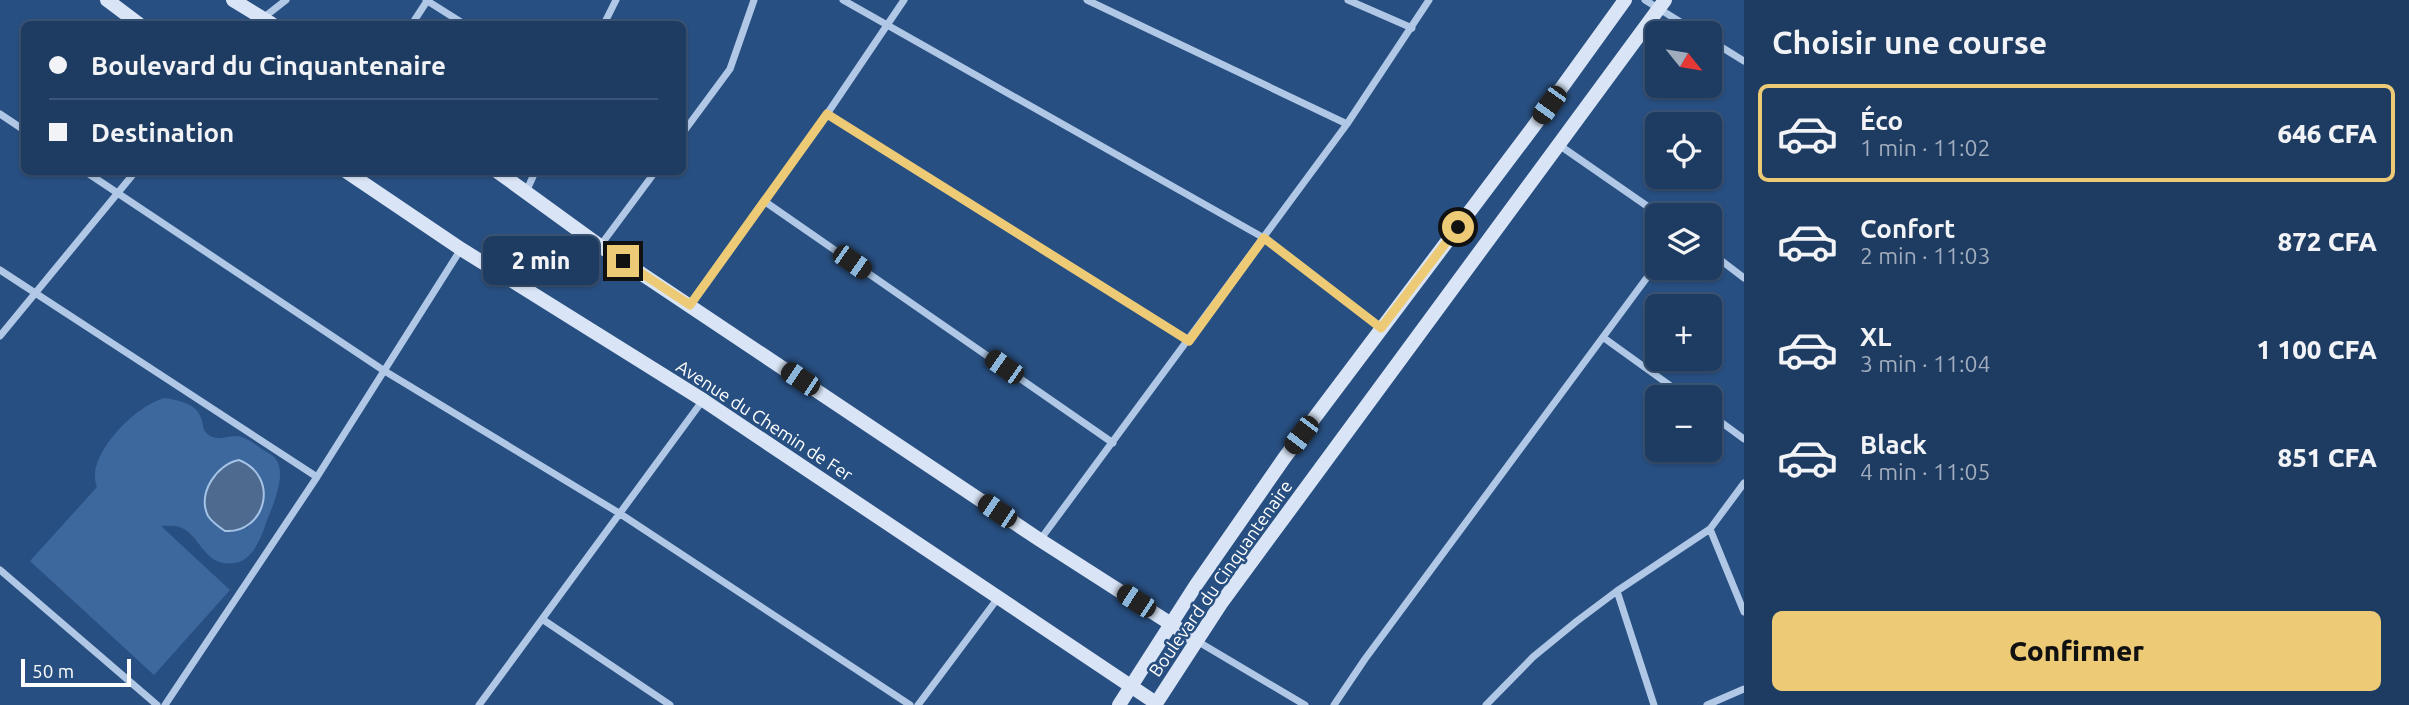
<!DOCTYPE html>
<html lang="fr">
<meta charset="utf-8">
<style>
body{margin:0;font-family:Ubuntu,sans-serif;background:#2b466a;color:#f1f3f6;height:100vh;display:flex;flex-direction:column;font-size:26px;white-space:nowrap}
*{box-sizing:border-box;margin:0}
p{font-size:23px;color:#a1adbd}
.icon{flex:none;width:38px;height:38px;fill:none;stroke:currentColor;stroke-width:2;stroke-linecap:round;stroke-linejoin:round}
.map{position:relative;flex:1;overflow:hidden}
.sheet{display:flex;flex-direction:column;background:#1e3b61;width:665px}
.sheet>*{flex:none}
.guide{position:absolute;left:21px;top:21px;width:665px;height:154px;border-radius:10px;box-shadow:0 2px 5px #0004,0 0 0 2px #3c5576;display:grid;align-content:center;height:154px;padding:0 28px;background:#1e3b61}
.needle{width:46px;rotate:120deg}
.tools{position:absolute;left:1645px;top:21px;display:grid;gap:14px}
.tools a{display:grid;place-items:center;width:77px;height:77px;border-radius:10px;background:#1e3b61;box-shadow:0 2px 5px #0004,0 0 0 2px #3c5576;font-size:35px}
.scale{position:absolute;left:21px;bottom:18px;width:110px;box-sizing:border-box;padding-left:7px;border:4px solid #fff;border-top:0;font-size:19px;line-height:24px;white-space:nowrap;color:#fff;-webkit-text-stroke:5px #284f81;paint-order:stroke}
.end{position:absolute;width:32px;height:32px;margin:-16px;border:9px solid #edcb76;background:#111;box-shadow:0 0 0 4px #111}
.from{border-radius:50%}
.bubble{position:absolute;height:49px;border-radius:10px;background:#1e3b61;box-shadow:0 2px 5px #0004,0 0 0 2px #3c5576;font-size:23px;font-weight:800;line-height:49px;text-align:center}
.car{position:absolute;width:21px;height:42px;margin:-21px -10px;border-radius:9px;box-shadow:0 0 5px 2px #0007;background:linear-gradient(#222 24%,#8ab4d8 0 40%,#222 0 76%,#8ab4d8 0 86%,#222 0)}
.guide b{display:flex;align-items:center;gap:24px;height:66px;font-size:26px}
.guide b+b{border-top:2px solid #3c5576}
.guide i{width:18px;height:18px;background:#f1f3f6}
ul{padding:0;list-style:none}
li{display:flex;align-items:center;gap:21px;height:98px;margin:0 14px 10px;padding:0 14px;border:4px solid transparent;border-radius:10px}
li div{flex:1}
li b{display:block;font-size:26px}
li em{font-style:normal;font-weight:800}
li.selected{border-color:#edcb76}
li>.icon{width:63px;height:63px;stroke-width:1.5}
h2{padding:0 28px;font-size:32px;line-height:84px}
.cta{display:flex;gap:14px;margin-top:auto;padding:14px 28px}
.cta a{flex:1;height:80px;border-radius:10px;background:#edcb76;color:#111;font-size:28px;font-weight:800;line-height:80px;text-align:center}
main{display:flex;flex:1;min-height:0}
.map>svg:first-child{display:block}
.green{fill:#3d689e;fill-rule:evenodd}
.water{fill:#4e6a8e;stroke:#a4c3e6;stroke-width:2}
.lines{fill:none;stroke-linecap:round;stroke-linejoin:round}
.street{stroke:#b0c8e6;stroke-width:7}
.secondary{stroke:#d9e5f6;stroke-width:14}
.route{stroke:#edcb76;stroke-width:9}
.labels{text-anchor:middle;dominant-baseline:central;stroke-width:5;stroke-linejoin:round;paint-order:stroke}
.street-label{font-size:18px;fill:#fff;stroke:#284f81}
</style>
<main>
<div class="map">
<svg width="1744" height="705" viewBox="0 0 1744 705">
<rect width="100%" height="100%" fill="#284f81"/>
<path class="green" d="M 165,398 C 178,400 197,404 201,418 C 204,426 202,431 210,436 C 222,442 231,433 242,437 C 248,439 255,444 260,448 C 264,451 270,453 274,457 C 289,472 272,507 266,523 C 262,536 253,558 239,562 C 205,571 201,536 182,528 C 176,525 168,526 161,526 L 230,590 L 154,675 L 30,561 L 97,487 C 84,456 137,404 165,398 ZM 248,463 L 260,476 C 260,499 263,511 246,529 L 208,490 L 216,472 Z"/>
<path class="water" d="M 239,460 C 281,477 265,534 225,531 C 219,527 212,522 208,516 C 197,493 217,464 239,460 Z"/>
<g class="lines">
<path class="street" d="M 426,0 L 464,24
M 843,0 L 1264,238 L 1381,328
M 1087,0 L 1347,124
M 1348,0 L 1412,28
M 1645,0 L 1698,33
M 263,18 L 286,0
M 412,24 L 427,1
M 604,24 L 616,0
M 1710,40 L 1744,61
M 0,114 L 24,130
M 827,114 L 1189,341
M 682,134 L 730,69 L 754,0
M 1559,145 L 1660,215
M 86,172 L 383,370 L 619,513 L 910,705
M 526,192 L 535,172
M 764,201 L 1113,443
M 600,246 L 655,172
M 1710,252 L 1744,278
M 0,270 L 317,477
M 690,305 L 827,114 L 904,0
M 0,336 L 135,172
M 1604,338 L 1686,397
M 1710,414 L 1744,439
M 1710,529 L 1744,612
M 1040,540 L 1347,124 L 1429,0
M 0,570 L 157,705
M 1617,591 L 1654,705
M 542,619 L 670,705
M 1197,641 L 1305,705
M 165,705 L 317,477 L 461,249
M 479,705 L 703,400
M 918,705 L 998,598
M 1334,705 L 1365,659 L 1657,264
M 1486,705 L 1533,657 L 1577,621 L 1617,591 L 1710,529 L 1744,483
M 1707,705 L 1744,689"/>
<path class="secondary" d="M 107,0 L 139,24
M 233,0 L 272,24
M 347,172 L 461,249 L 703,400 L 1156,703
M 498,172 L 600,246 L 1040,540 L 1196,640
M 1119,705 L 1196,585 L 1285,457 L 1534,126 L 1625,0
M 1155,705 L 1222,602 L 1665,0"/>
</g>
<g class="lines">
<path class="route" d="M 623,261 L 690,305 L 827,114 L 1189,341 L 1264,238 L 1381,328 L 1458,227"/>
</g>
<g class="labels">
<g class="street-label">
<text transform="translate(765 420) rotate(33)">Avenue du Chemin de Fer</text>
<text transform="translate(1220 578) rotate(-55)">Boulevard du Cinquantenaire</text>
</g>
</g>
</svg>
<div class="tools">
<a><svg class="needle" viewBox="-14 -14 28 28"><path d="M0-13l5 13h-10z" fill="#e53935"/><path d="M0 13l5-13h-10z" fill="#a1adbd"/></svg></a>
<a><svg class="icon" aria-label="locate" viewBox="0 0 24 24"><circle cx="12" cy="12" r="6"/><path d="M12 2v4M12 18v4M2 12h4M18 12h4"/></svg></a>
<a><svg class="icon" aria-label="layers" viewBox="0 0 24 24"><path d="M12 4l9 5-9 5-9-5zM3 14l9 5 9-5"/></svg></a>
<a>+</a>
<a>−</a>
</div>
<div class="scale">50 m</div>
<i class="end from" style="left:1458px;top:227px"></i>
<i class="end" style="left:623px;top:261px"></i>
<div class="bubble" style="left:483px;top:236px;width:116px">2 min</div>
<i class="car" style="left:1549px;top:105px;rotate:216deg"></i>
<i class="car" style="left:852px;top:262px;rotate:125deg"></i>
<i class="car" style="left:1004px;top:367px;rotate:305deg"></i>
<i class="car" style="left:800px;top:379px;rotate:304deg"></i>
<i class="car" style="left:1301px;top:435px;rotate:217deg"></i>
<i class="car" style="left:997px;top:511px;rotate:304deg"></i>
<i class="car" style="left:1136px;top:601px;rotate:303deg"></i>
<div class="guide">
<b><i class="from"></i>Boulevard du Cinquantenaire</b>
<b><i></i>Destination</b>
</div>
</div>
<section class="sheet">
<h2>Choisir une course</h2>
<ul>
<li class="selected"><svg class="icon" aria-label="car" viewBox="0 0 24 24"><path d="M5 17H2v-5l4-1 3-4h7l3 4 3 1v5h-3M9 17h6M6 11h13"/><circle cx="7" cy="17" r="2"/><circle cx="17" cy="17" r="2"/></svg><div><b>Éco</b><p>1 min · 11:02</p></div><em>646 CFA</em></li>
<li><svg class="icon" aria-label="car" viewBox="0 0 24 24"><path d="M5 17H2v-5l4-1 3-4h7l3 4 3 1v5h-3M9 17h6M6 11h13"/><circle cx="7" cy="17" r="2"/><circle cx="17" cy="17" r="2"/></svg><div><b>Confort</b><p>2 min · 11:03</p></div><em>872 CFA</em></li>
<li><svg class="icon" aria-label="car" viewBox="0 0 24 24"><path d="M5 17H2v-5l4-1 3-4h7l3 4 3 1v5h-3M9 17h6M6 11h13"/><circle cx="7" cy="17" r="2"/><circle cx="17" cy="17" r="2"/></svg><div><b>XL</b><p>3 min · 11:04</p></div><em>1 100 CFA</em></li>
<li><svg class="icon" aria-label="car" viewBox="0 0 24 24"><path d="M5 17H2v-5l4-1 3-4h7l3 4 3 1v5h-3M9 17h6M6 11h13"/><circle cx="7" cy="17" r="2"/><circle cx="17" cy="17" r="2"/></svg><div><b>Black</b><p>4 min · 11:05</p></div><em>851 CFA</em></li>
</ul>
<div class="cta"><a>Confirmer</a></div>
</section>
</main>
